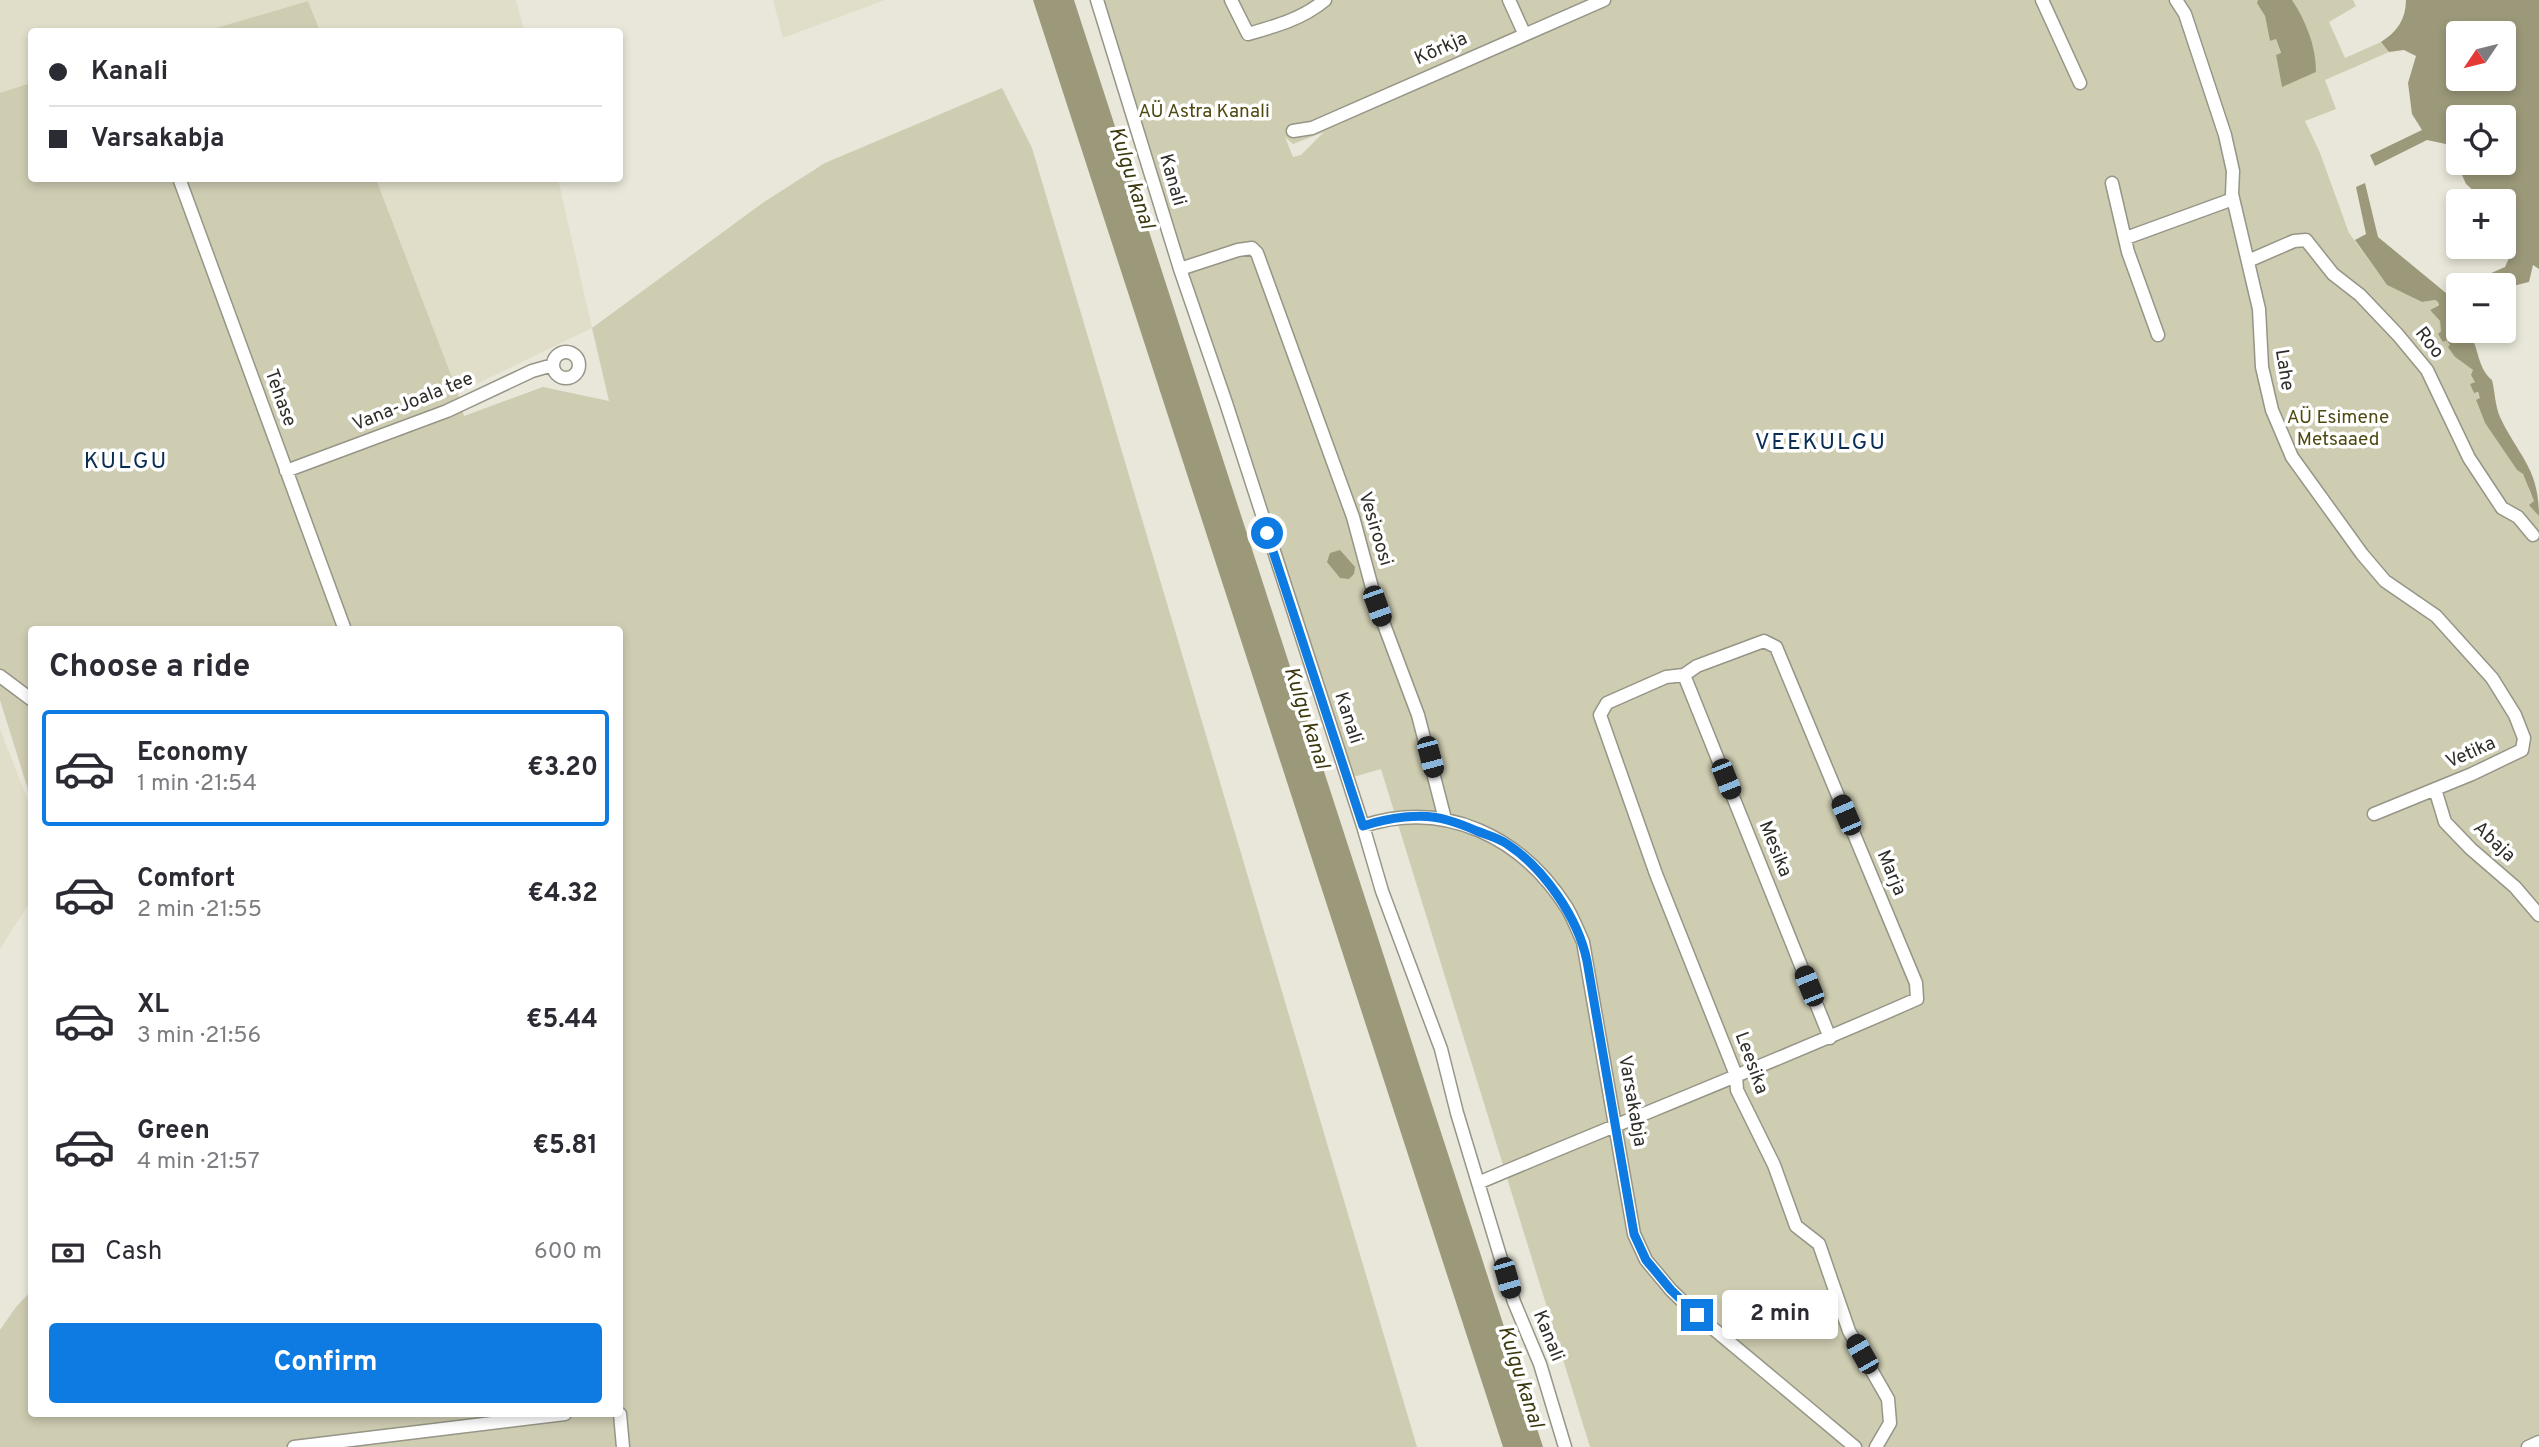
<!DOCTYPE html>
<meta charset="utf-8">
<style>
body{margin:0;font-family:Overpass,sans-serif;background:#f7f7f7;color:#2b2b33;height:100vh;display:flex;flex-direction:column;font-size:26px;white-space:nowrap}
*{box-sizing:border-box;margin:0}
p{font-size:23px;color:#7c7c81}
.icon{flex:none;width:38px;height:38px;fill:none;stroke:currentColor;stroke-width:2;stroke-linecap:round;stroke-linejoin:round}
.map{position:relative;flex:1;overflow:hidden}
.side{position:absolute;left:28px;top:626px;width:595px;height:791px;display:flex;flex-direction:column;background:#fff;border-radius:7px;box-shadow:0 4px 10px #0003}
.side>*{flex:none}
.hud{position:absolute;left:28px;top:28px;width:595px;height:154px;border-radius:7px;box-shadow:0 4px 10px #0003;display:grid;align-content:center;height:154px;padding:0 21px;background:#fff}
.needle{width:46px;rotate:235deg}
.tools{position:absolute;left:2446px;top:21px;display:grid;gap:14px}
.tools a{display:grid;place-items:center;width:70px;height:70px;border-radius:7px;background:#fff;box-shadow:0 4px 10px #0003;font-size:35px}
.end{position:absolute;width:32px;height:32px;margin:-16px;border:9px solid #0e7be2;background:#fff;box-shadow:0 0 0 4px #fff}
.from{border-radius:50%}
.bubble{position:absolute;height:49px;border-radius:7px;background:#fff;box-shadow:0 4px 10px #0003;font-size:23px;font-weight:700;line-height:49px;text-align:center}
.car{position:absolute;width:21px;height:42px;margin:-21px -10px;border-radius:9px;box-shadow:0 0 5px 2px #0007;background:linear-gradient(#222 24%,#8ab4d8 0 40%,#222 0 76%,#8ab4d8 0 86%,#222 0)}
.hud b{display:flex;align-items:center;gap:24px;height:66px;font-size:26px}
.hud b+b{border-top:2px solid #e1e1e2}
.hud i{width:18px;height:18px;background:#2b2b33}
ul{padding:0;list-style:none}
li{display:flex;align-items:center;gap:21px;height:116px;margin:0 14px 10px;padding:0 7px;border:4px solid transparent;border-radius:7px}
li div{flex:1}
li b{display:block;font-size:26px}
li em{font-style:normal;font-weight:700}
li.selected{border-color:#0e7be2}
li>.icon{width:63px;height:63px;stroke-width:1.5}
h2{padding:0 21px;font-size:32px;line-height:84px}
.pay{display:flex;align-items:center;gap:18px;height:77px;padding:0 21px;font-size:26px}
.pay p{margin-inline-start:auto}
.action{display:flex;gap:14px;margin-top:auto;padding:14px 21px}
.action a{flex:1;height:80px;border-radius:7px;background:#0e7be2;color:#fff;font-size:28px;font-weight:700;line-height:80px;text-align:center}
.map>svg:first-child{display:block}
.built{fill:#e0dec8}
.green{fill:#ceccb1;fill-rule:evenodd}
.water{fill:#9c997a;fill-rule:evenodd}
.lines{fill:none;stroke-linecap:round;stroke-linejoin:round}
.minor-casing{stroke:#969587;stroke-width:15}
.minor{stroke:#fff;stroke-width:12}
.route{stroke:#0e7be2;stroke-width:9}
.labels{text-anchor:middle;dominant-baseline:central;stroke-width:7;stroke-linejoin:round;paint-order:stroke}
.street-label{font-size:19px;fill:#2e2d28;stroke:#fff}
.park-label{font-size:19px;fill:#4e4911;stroke:#fff}
.water-label{font-size:21px;font-style:italic;fill:#3c380e;stroke:#fff}
.quarter-label{font-size:23px;letter-spacing:2px;fill:#0a2d54;stroke:#fff}
</style>
<div class="map">
<svg width="2539" height="1447" viewBox="0 0 2539 1447">
<rect width="100%" height="100%" fill="#e8e7d9"/>
<path class="built" d="M 0,0 L 516,0 L 524,31 L 320,31 L 308,1 L 207,31 L 32,32 L 31,84 L 0,94 Z
M 773,0 L 885,0 L 783,38 Z
M 376,179 L 558,179 L 592,328 L 458,393 Z
M 0,729 L 32,811 L 31,900 L 0,949 Z"/>
<path class="green" d="M 1102,0 L 2258,0 L 2265,16 L 2270,41 L 2276,39 L 2281,54 L 2276,55 L 2282,86 L 2316,72 L 2307,28 L 2292,0 L 2353,0 L 2356,6 L 2329,22 L 2345,58 L 2381,42 L 2389,52 L 2325,80 L 2336,109 L 2305,121 L 2320,153 L 2349,233 L 2387,285 L 2422,302 L 2435,300 L 2438,302 L 2439,304 L 2430,310 L 2440,321 L 2442,331 L 2438,334 L 2447,339 L 2455,357 L 2473,370 L 2475,382 L 2470,384 L 2481,398 L 2476,401 L 2485,423 L 2517,470 C 2528,474 2527,492 2535,501 L 2530,505 L 2539,516 L 2539,1447 L 1590,1447 L 1381,769 L 1353,777 L 1157,179 ZM 1324,132 L 1301,155 L 1293,157 L 1285,137 L 1293,144 Z
M 308,1 L 320,31 L 206,31 Z
M 31,83 L 32,178 L 376,179 L 458,393 L 464,416 L 543,387 L 609,401 L 592,328 L 764,202 L 825,163 L 1002,88 L 1032,148 L 1417,1447 L 0,1447 L 0,1330 L 16,1307 L 31,1291 L 32,1414 L 620,1414 L 620,630 L 32,630 L 31,799 L 0,700 L 0,93 Z"/>
<path class="water" d="M 1033,0 L 1074,0 L 1543,1447 L 1503,1447 Z
M 2258,0 L 2292,0 C 2306,21 2316,46 2316,72 L 2282,87 L 2276,55 L 2281,53 L 2276,39 L 2270,41 L 2265,16 L 2257,3 Z
M 2406,0 L 2539,0 L 2539,269 L 2533,265 L 2529,282 L 2504,288 L 2504,285 L 2464,285 L 2505,267 L 2513,249 C 2504,234 2504,219 2504,201 L 2485,201 L 2466,184 L 2459,168 L 2455,166 L 2452,157 L 2458,152 L 2455,146 L 2427,140 L 2375,166 L 2370,155 L 2422,130 L 2412,114 L 2408,83 L 2416,56 L 2404,50 L 2389,52 L 2381,42 C 2397,32 2406,19 2406,0 ZM 2504,33 L 2504,79 L 2459,79 L 2459,33 ZM 2504,117 L 2504,163 L 2459,163 L 2459,117 Z
M 2365,183 L 2378,237 L 2446,293 L 2459,288 L 2459,331 L 2468,331 C 2479,346 2477,368 2492,380 C 2495,392 2495,406 2500,417 C 2519,457 2539,468 2539,516 L 2529,505 L 2534,501 L 2523,474 L 2517,470 L 2485,423 L 2476,400 L 2480,398 L 2478,392 L 2474,393 L 2470,384 L 2475,382 L 2471,375 L 2473,370 L 2455,357 L 2448,347 L 2450,345 L 2447,340 L 2443,342 L 2438,334 L 2441,331 L 2440,321 L 2430,310 L 2439,305 L 2438,302 L 2435,300 L 2422,302 L 2387,285 L 2355,240 L 2366,234 L 2356,187 Z
M 1340,550 L 1355,567 L 1354,574 L 1349,579 L 1340,578 L 1327,562 L 1330,553 Z"/>
<g class="lines">
<defs>
<path id="minor" d="M 1097,0 L 1180,269 L 1226,403 L 1363,826 L 1382,891 L 1441,1049 L 1457,1113 L 1514,1302 L 1540,1364 L 1565,1447
M 1231,0 L 1248,34 C 1276,26 1302,19 1325,0
M 1509,0 L 1524,33
M 2042,0 L 2080,83
M 2176,0 L 2185,14 L 2225,135 L 2233,171 L 2232,194 L 2259,309 L 2262,367 L 2272,410 L 2292,457 L 2362,554 L 2385,581 L 2436,616 L 2492,678 L 2515,715 L 2524,738 L 2522,750 L 2472,774 L 2374,814
M 1293,131 L 1312,128 L 1604,0
M 179,178 L 345,630
M 2112,183 L 2128,252 L 2158,335
M 2126,238 L 2233,199
M 2248,261 L 2294,241 L 2306,240 L 2333,274 L 2360,295 L 2398,335 L 2427,370 L 2469,458 L 2502,508 L 2518,517 L 2533,535
M 1180,269 L 1238,250 L 1252,248 L 1257,253 L 1353,517 L 1377,606 L 1418,715 L 1445,819
M553 365a13 13 0 1 1 26 0a13 13 0 1 1-26 0Z
M 286,471 L 447,411 L 532,371 L 553,365
M 1684,675 L 1830,1038
M 0,676 L 32,700
M 2435,789 L 2445,822 L 2471,849 L 2515,887 L 2539,915
M 1363,826 C 1445,799 1522,837 1567,908 C 1573,918 1578,931 1583,942 L 1634,1234 L 1646,1260 L 1671,1290 L 1697,1315 L 1855,1447
M 1478,1183 C 1624,1121 1772,1063 1917,999 L 1916,983 L 1776,647 L 1764,641 L 1697,666 L 1684,675 L 1666,677 L 1607,703 L 1600,715 L 1656,874 L 1736,1075 L 1737,1090 L 1774,1165 L 1796,1226 L 1819,1244 L 1849,1331 L 1888,1399 L 1890,1423 L 1876,1447
M 620,1414 L 623,1447
M 294,1447 L 565,1414
M 2528,1447 L 2539,1442"/>
</defs>
<use href="#minor" class="minor-casing"/>
<use href="#minor" class="minor"/>
</g>
<g class="lines">
<path class="route" d="M 1267,533 L 1363,826 C 1387,818 1422,812 1447,820 C 1458,823 1468,827 1477,831 C 1487,835 1499,838 1507,844 C 1544,868 1578,918 1587,961 L 1634,1234 L 1646,1260 L 1671,1290 L 1697,1315"/>
</g>
<g class="labels">
<g class="street-label">
<text transform="translate(1441 49) rotate(-24)">Kõrkja</text>
<text transform="translate(1172 180) rotate(74)">Kanali</text>
<text transform="translate(2429 343) rotate(52)">Roo</text>
<text transform="translate(2284 370) rotate(81)">Lahe</text>
<text transform="translate(280 398) rotate(70)">Tehase</text>
<text transform="translate(413 402) rotate(-22)">Vana-Joala tee</text>
<text transform="translate(1375 529) rotate(73)">Vesiroosi</text>
<text transform="translate(1348 718) rotate(72)">Kanali</text>
<text transform="translate(2471 753) rotate(-24)">Vetika</text>
<text transform="translate(2494 842) rotate(43)">Abaja</text>
<text transform="translate(1775 849) rotate(68)">Mesika</text>
<text transform="translate(1891 873) rotate(67)">Marja</text>
<text transform="translate(1751 1063) rotate(70)">Leesika</text>
<text transform="translate(1632 1101) rotate(80)">Varsakabja</text>
<text transform="translate(1548 1336) rotate(68)">Kanali</text>
</g>
<g class="park-label">
<text x="1204" y="112">AÜ Astra Kanali</text>
<text x="2338" y="418">AÜ Esimene<tspan x="2338" dy="22">Metsaaed</tspan></text>
</g>
<g class="water-label">
<text transform="translate(1131 178) rotate(72)">Kulgu kanal</text>
<text transform="translate(1306 718) rotate(72)">Kulgu kanal</text>
<text transform="translate(1520 1377) rotate(72)">Kulgu kanal</text>
</g>
<g class="quarter-label">
<text x="1821" y="443">VEEKULGU</text>
<text x="126" y="462">KULGU</text>
</g>
</g>
</svg>
<div class="tools">
<a><svg class="needle" viewBox="-14 -14 28 28"><path d="M0-13l5 13h-10z" fill="#e53935"/><path d="M0 13l5-13h-10z" fill="#7c7c81"/></svg></a>
<a><svg class="icon" aria-label="locate" viewBox="0 0 24 24"><circle cx="12" cy="12" r="6"/><path d="M12 2v4M12 18v4M2 12h4M18 12h4"/></svg></a>
<a>+</a>
<a>−</a>
</div>
<i class="end from" style="left:1267px;top:533px"></i>
<i class="end" style="left:1697px;top:1315px"></i>
<div class="bubble" style="left:1722px;top:1290px;width:116px">2 min</div>
<i class="car" style="left:1377px;top:606px;rotate:160deg"></i>
<i class="car" style="left:1430px;top:757px;rotate:165deg"></i>
<i class="car" style="left:1726px;top:779px;rotate:158deg"></i>
<i class="car" style="left:1846px;top:815px;rotate:337deg"></i>
<i class="car" style="left:1809px;top:986px;rotate:338deg"></i>
<i class="car" style="left:1507px;top:1278px;rotate:164deg"></i>
<i class="car" style="left:1862px;top:1354px;rotate:330deg"></i>
<div class="hud">
<b><i class="from"></i>Kanali</b>
<b><i></i>Varsakabja</b>
</div>
<section class="side">
<h2>Choose a ride</h2>
<ul>
<li class="selected"><svg class="icon" aria-label="car" viewBox="0 0 24 24"><path d="M5 17H2v-5l4-1 3-4h7l3 4 3 1v5h-3M9 17h6M6 11h13"/><circle cx="7" cy="17" r="2"/><circle cx="17" cy="17" r="2"/></svg><div><b>Economy</b><p>1 min · 21:54</p></div><em>€3.20</em></li>
<li><svg class="icon" aria-label="car" viewBox="0 0 24 24"><path d="M5 17H2v-5l4-1 3-4h7l3 4 3 1v5h-3M9 17h6M6 11h13"/><circle cx="7" cy="17" r="2"/><circle cx="17" cy="17" r="2"/></svg><div><b>Comfort</b><p>2 min · 21:55</p></div><em>€4.32</em></li>
<li><svg class="icon" aria-label="car" viewBox="0 0 24 24"><path d="M5 17H2v-5l4-1 3-4h7l3 4 3 1v5h-3M9 17h6M6 11h13"/><circle cx="7" cy="17" r="2"/><circle cx="17" cy="17" r="2"/></svg><div><b>XL</b><p>3 min · 21:56</p></div><em>€5.44</em></li>
<li><svg class="icon" aria-label="car" viewBox="0 0 24 24"><path d="M5 17H2v-5l4-1 3-4h7l3 4 3 1v5h-3M9 17h6M6 11h13"/><circle cx="7" cy="17" r="2"/><circle cx="17" cy="17" r="2"/></svg><div><b>Green</b><p>4 min · 21:57</p></div><em>€5.81</em></li>
</ul>
<div class="pay"><svg class="icon" aria-label="cash" viewBox="0 0 24 24"><path d="M3 7h18v10H3z"/><circle cx="12" cy="12" r="2"/></svg>Cash<p>600 m</p></div>
<div class="action"><a>Confirm</a></div>
</section>
</div>
